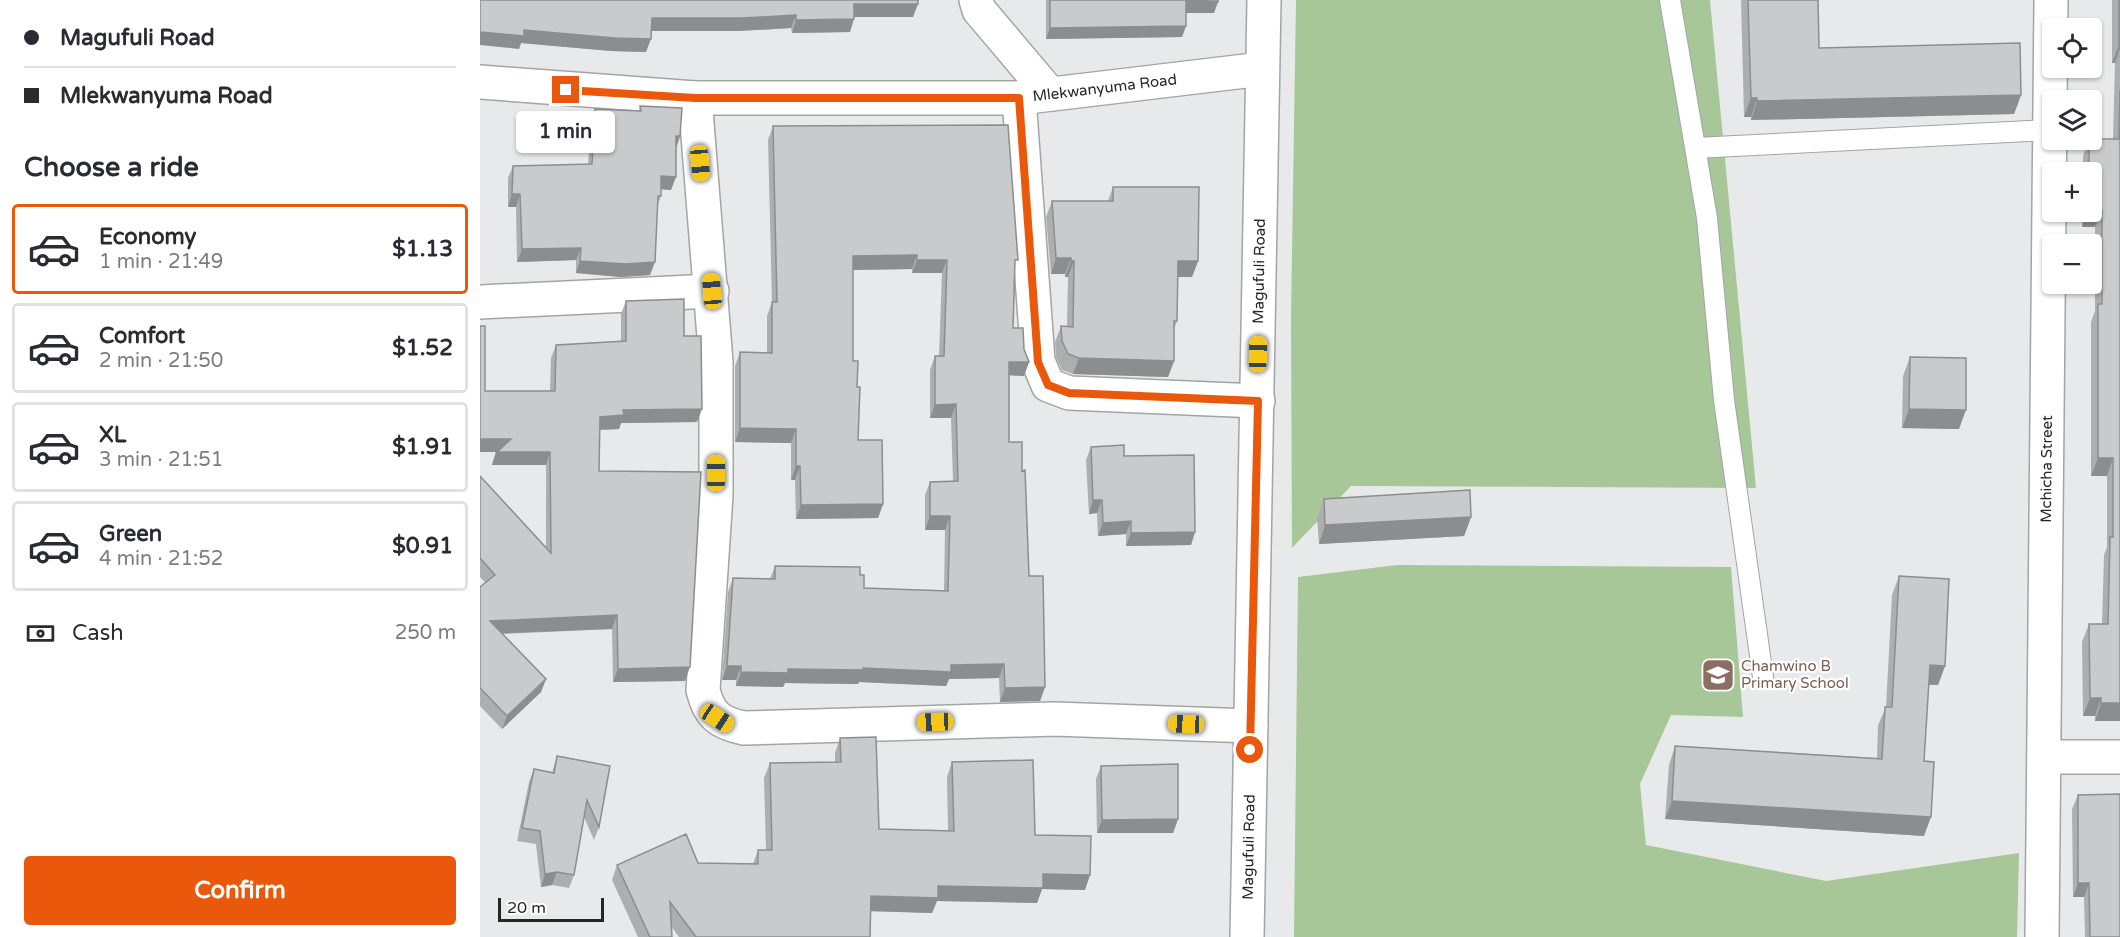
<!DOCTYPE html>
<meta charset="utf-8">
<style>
body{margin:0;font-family:"Varela Round",sans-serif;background:#f2f2f3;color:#2b2b33;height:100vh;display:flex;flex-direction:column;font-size:22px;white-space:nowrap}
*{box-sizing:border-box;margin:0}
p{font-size:20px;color:#7c7c81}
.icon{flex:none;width:33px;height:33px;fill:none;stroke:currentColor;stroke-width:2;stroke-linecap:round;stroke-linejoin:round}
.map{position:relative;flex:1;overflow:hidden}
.details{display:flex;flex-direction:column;background:#fff;width:480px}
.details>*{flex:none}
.guide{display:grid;align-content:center;height:132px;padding:0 24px;background:#fff}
.buttons{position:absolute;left:1562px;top:18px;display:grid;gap:12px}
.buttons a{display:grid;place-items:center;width:60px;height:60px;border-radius:6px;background:#fff;box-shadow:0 2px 4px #0004;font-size:30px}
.scale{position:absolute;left:18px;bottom:15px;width:106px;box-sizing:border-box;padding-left:6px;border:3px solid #262627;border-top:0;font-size:16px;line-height:21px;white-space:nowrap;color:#262627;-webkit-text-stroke:4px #fff;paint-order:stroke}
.end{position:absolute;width:27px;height:27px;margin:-14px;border:8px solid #ea580c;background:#fff;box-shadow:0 0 0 3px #fff}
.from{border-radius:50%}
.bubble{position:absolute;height:42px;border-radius:6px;background:#fff;box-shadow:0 2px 4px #0004;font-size:20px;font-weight:700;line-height:42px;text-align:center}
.car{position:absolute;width:18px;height:36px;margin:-18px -9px;border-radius:8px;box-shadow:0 0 4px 2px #0007;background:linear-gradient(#f5c518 24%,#345 0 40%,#f5c518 0 76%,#345 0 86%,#f5c518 0)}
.guide b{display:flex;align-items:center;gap:21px;height:57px;font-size:22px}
.guide b+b{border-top:2px solid #e1e1e2}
.guide i{width:15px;height:15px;background:#2b2b33}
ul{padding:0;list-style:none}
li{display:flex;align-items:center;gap:18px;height:90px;margin:0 12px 9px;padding:0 12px;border:3px solid #e1e1e2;border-radius:6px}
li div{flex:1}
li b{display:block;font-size:22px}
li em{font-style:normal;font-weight:700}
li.current{border-color:#ea580c}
li>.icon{width:54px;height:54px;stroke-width:1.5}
h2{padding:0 24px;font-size:27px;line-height:72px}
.pay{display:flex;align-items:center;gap:15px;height:66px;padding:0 24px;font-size:22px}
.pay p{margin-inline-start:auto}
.cta{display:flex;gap:12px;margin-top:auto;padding:12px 24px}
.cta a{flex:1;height:69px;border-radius:6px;background:#ea580c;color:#fff;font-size:24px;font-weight:700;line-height:69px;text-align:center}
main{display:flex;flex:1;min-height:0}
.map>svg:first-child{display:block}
.green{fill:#a7c798}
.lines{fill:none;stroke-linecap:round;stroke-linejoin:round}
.service-casing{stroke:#a2a4a6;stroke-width:22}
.minor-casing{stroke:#a2a4a6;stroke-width:36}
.service{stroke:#fff;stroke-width:20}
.minor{stroke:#fff;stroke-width:33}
.wall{fill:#acaeaf}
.shaded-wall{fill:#8c8d8f}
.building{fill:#c8cacc;stroke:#8c8d8f;stroke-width:1.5}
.route{stroke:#ea580c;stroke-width:8}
.labels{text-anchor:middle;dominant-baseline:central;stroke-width:4.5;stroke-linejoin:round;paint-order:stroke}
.street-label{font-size:15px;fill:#262627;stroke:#fff}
.education-label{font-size:15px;fill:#785e54;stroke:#fff;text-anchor:start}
</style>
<main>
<section class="details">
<div class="guide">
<b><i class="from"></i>Magufuli Road</b>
<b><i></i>Mlekwanyuma Road</b>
</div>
<h2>Choose a ride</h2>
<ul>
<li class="current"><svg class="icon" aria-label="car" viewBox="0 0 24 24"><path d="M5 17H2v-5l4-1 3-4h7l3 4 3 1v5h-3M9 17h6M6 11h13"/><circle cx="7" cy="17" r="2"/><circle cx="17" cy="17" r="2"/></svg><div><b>Economy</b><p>1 min · 21:49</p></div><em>$1.13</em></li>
<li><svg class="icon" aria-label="car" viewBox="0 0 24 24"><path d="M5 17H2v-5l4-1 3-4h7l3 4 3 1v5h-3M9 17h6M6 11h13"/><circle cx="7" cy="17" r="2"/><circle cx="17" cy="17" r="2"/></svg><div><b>Comfort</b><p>2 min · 21:50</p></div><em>$1.52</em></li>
<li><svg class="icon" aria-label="car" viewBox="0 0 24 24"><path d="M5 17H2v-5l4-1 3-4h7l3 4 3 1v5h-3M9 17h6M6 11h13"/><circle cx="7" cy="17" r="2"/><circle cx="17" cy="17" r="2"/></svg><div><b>XL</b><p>3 min · 21:51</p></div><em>$1.91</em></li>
<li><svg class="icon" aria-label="car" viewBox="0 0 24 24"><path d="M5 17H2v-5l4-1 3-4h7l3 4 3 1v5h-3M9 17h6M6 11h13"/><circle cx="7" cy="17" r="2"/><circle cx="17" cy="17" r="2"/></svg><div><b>Green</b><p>4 min · 21:52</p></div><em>$0.91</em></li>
</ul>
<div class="pay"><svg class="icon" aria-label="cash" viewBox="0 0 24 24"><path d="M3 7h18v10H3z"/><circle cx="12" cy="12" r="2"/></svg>Cash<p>250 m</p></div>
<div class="cta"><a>Confirm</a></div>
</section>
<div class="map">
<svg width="1640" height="937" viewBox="0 0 1640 937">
<rect width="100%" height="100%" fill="#e8e9eb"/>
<path class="green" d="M 816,0 L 1230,0 L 1276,488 L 871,486 L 812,548 L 811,317 Z
M 917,565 L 1251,567 L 1263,717 L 1191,715 L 1160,784 L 1166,845 L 1346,881 L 1539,853 L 1537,937 L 814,937 L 818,577 Z"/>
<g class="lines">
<defs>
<path id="service" d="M 1190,0 L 1227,218 L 1244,400 L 1283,677
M 1215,148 L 1570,130"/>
<g id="minor">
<path d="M 496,0 L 499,10 L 570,94"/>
<path id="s1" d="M 0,82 L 215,98 L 539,98 L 782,69"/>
<path d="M 215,98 L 236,362 L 236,495 L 223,690 C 229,715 239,723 264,728 L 575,719 L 771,726"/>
<path d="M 539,98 L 558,361 L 568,385 L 589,393 L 778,401"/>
<path d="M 0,302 L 232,291"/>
<path d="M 1564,757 L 1640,757"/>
<path id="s2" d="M 767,937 L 784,0"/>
<path id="s3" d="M 1562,937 L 1571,0"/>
</g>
</defs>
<use href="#service" class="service-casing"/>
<use href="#minor" class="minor-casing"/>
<use href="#service" class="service"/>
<use href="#minor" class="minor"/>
</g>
<path class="wall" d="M 0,0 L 433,17 L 374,17 L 370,32 L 312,33 L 311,28 L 258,31 L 171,31 L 166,52 L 131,51 L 41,43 L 39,49 Z
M 566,0 L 738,0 L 734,13 L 706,13 L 706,26 L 702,37 L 566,39 Z
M 1261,0 L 1338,0 L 1339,48 L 1541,95 L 1534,114 L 1271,120 L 1271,117 L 1264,117 Z
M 1632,0 L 1640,0 L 1640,721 L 1615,721 L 1615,716 L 1603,716 L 1602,642 L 1609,624 L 1622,624 L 1624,555 L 1627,547 L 1627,476 L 1611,476 L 1611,322 L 1615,311 L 1615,227 L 1602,227 L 1602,212 L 1611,212 L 1611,172 L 1603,172 L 1603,156 L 1609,140 L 1633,139 L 1635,63 L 1632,63 Z
M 160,106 L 200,136 L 196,147 L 191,190 L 181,189 L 181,196 L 178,204 L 170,275 L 141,277 L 96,273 L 96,260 L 37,262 L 36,207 L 28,207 L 28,178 L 33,166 L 108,164 L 111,122 L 115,109 L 159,111 Z
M 293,126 L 535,268 L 533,328 L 544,349 L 549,362 L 544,376 L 529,375 L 529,442 L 542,471 L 549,576 L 565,687 L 560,701 L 520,702 L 519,678 L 469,679 L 466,686 L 379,682 L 378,684 L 305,683 L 303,687 L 256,686 L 256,680 L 242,680 L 248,592 L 253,578 L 290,579 L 295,566 L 380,575 L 384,588 L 464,591 L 465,530 L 445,530 L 445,495 L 450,482 L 473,481 L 471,418 L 450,418 L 450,370 L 455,356 L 459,356 L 462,273 L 432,273 L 432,269 L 373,270 L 373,361 L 377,387 L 378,440 L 403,504 L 398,518 L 316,519 L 315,480 L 311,480 L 311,443 L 255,442 L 255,366 L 260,352 L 287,353 L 287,316 L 292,302 L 288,140 Z
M 633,187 L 718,261 L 712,277 L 698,277 L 697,321 L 694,329 L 694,361 L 688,377 L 593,374 L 582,370 L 576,357 L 575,342 L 581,326 L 587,327 L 588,277 L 585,277 L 585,274 L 571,274 L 566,217 L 572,201 L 628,201 Z
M 146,301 L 204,336 L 217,422 L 141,423 L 139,429 L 120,430 L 119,471 L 205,681 L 133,682 L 132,629 L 22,634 L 66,679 L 61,692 L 22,729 L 0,706 L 0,587 L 6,583 L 0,577 L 0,476 L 66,548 L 66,465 L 12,465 L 16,452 L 5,391 L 70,391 L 71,358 L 76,345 L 141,342 L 141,314 Z
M 1430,357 L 1479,429 L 1422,428 L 1423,376 Z
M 611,447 L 644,456 L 715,532 L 711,545 L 646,546 L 646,534 L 618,536 L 617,513 L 609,514 L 606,460 Z
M 844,499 L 991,517 L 984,536 L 839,544 L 837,518 Z
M 1419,576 L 1465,666 L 1458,685 L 1448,685 L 1444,761 L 1444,836 L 1185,819 L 1189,765 L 1195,746 L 1397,758 L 1398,725 L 1406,707 L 1412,595 Z
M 360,738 L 399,829 L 468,831 L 467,777 L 472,762 L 555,835 L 605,890 L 562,889 L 557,903 L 457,901 L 452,913 L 390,911 L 390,937 L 199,937 L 191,926 L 192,937 L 158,937 L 132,880 L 137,865 L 218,863 L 273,864 L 278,850 L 286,850 L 284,778 L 290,763 L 355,762 L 355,753 Z
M 77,756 L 130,766 L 119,827 L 114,840 L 104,817 L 94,875 L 89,888 L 72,885 L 61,887 L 56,844 L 37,841 L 49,782 L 54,769 L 72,773 Z
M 621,766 L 698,819 L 693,833 L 617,833 L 616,779 Z
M 1598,795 L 1640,937 L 1605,937 L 1604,897 L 1593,897 L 1592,809 Z"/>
<path class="shaded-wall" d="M 706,1 L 738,2 L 734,13 L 702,13 Z
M 374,4 L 438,4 L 433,17 L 369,17 Z
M 316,15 L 311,28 L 258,31 L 167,31 L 172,18 Z
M 374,19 L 370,32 L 312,33 L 316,20 Z
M 706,26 L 702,37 L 566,39 L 570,28 Z
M 44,30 L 171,39 L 166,52 L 131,51 L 41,43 L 39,49 L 0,45 L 0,32 Z
M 1639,45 L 1640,45 L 1640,49 L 1635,63 L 1632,63 Z
M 1541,95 L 1534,114 L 1271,120 L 1277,101 Z
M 1271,98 L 1277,98 L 1271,117 L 1264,117 Z
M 196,136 L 200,136 L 196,149 Z
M 181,176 L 196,177 L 191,190 L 176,189 Z
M 32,194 L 40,194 L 36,207 L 28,207 Z
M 1611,209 L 1622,210 L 1615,227 L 1602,227 L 1608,212 L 1611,212 Z
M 101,248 L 96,260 L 37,262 L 42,249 Z
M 437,255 L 432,269 L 368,270 L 373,256 Z
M 576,258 L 591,258 L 585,274 L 571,274 Z
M 437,260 L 467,260 L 462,273 L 432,273 Z
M 100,261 L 175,262 L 170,275 L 141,277 L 96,273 Z
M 591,261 L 594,261 L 588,277 L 585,277 Z
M 698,261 L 718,261 L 712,277 L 692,277 Z
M 599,358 L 694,361 L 688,377 L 593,374 Z
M 529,362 L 549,362 L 544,376 L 524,375 Z
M 476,404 L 471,418 L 450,418 L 455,405 Z
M 222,409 L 217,422 L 141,423 L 139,429 L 115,430 L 120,417 L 143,410 Z
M 1429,409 L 1486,410 L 1479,429 L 1422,428 Z
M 260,428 L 316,429 L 311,443 L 255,442 Z
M 0,439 L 31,439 L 70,452 L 66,465 L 12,465 L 16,452 L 0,452 Z
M 1618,458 L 1633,458 L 1627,476 L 1611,476 Z
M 316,466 L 320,466 L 315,480 L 311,480 Z
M 613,500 L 622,500 L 617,513 L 609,514 Z
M 403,504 L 398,518 L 316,519 L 321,505 Z
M 450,516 L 470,516 L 465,530 L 445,530 Z
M 991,517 L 984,536 L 839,544 L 845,525 Z
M 651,521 L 646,534 L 618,536 L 623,523 Z
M 715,532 L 711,545 L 646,546 L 651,533 Z
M 137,615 L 132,629 L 5,634 L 10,621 Z
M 524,664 L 519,678 L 469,679 L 466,686 L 379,682 L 378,684 L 305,683 L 303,687 L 256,686 L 261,672 L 308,669 L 383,668 Z
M 1450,665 L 1465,666 L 1458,685 L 1443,684 Z
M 247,666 L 261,666 L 256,680 L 242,680 Z
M 210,667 L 205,681 L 133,682 L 138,669 Z
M 66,679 L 61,692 L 22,729 L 27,716 Z
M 565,687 L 560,701 L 520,702 L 525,688 Z
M 1610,698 L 1621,698 L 1615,716 L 1603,716 Z
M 1621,703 L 1640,703 L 1640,721 L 1615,721 Z
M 1192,801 L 1451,817 L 1444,836 L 1185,819 Z
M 698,819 L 693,833 L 617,833 L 622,820 Z
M 77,872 L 72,885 L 61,887 L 65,874 Z
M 563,874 L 610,875 L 605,890 L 562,889 L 557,903 L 457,901 L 452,913 L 385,911 L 391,896 L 458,886 Z
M 1598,883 L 1609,883 L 1604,897 L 1593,897 Z"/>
<path class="building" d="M 0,0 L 438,0 L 438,4 L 374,4 L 374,19 L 316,20 L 316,15 L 262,18 L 172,18 L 171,39 L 135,38 L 44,30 L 44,36 L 0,32 Z
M 570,0 L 738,0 L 738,2 L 706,1 L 706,26 L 570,28 Z
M 1268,0 L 1338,0 L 1339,48 L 1540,43 L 1541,95 L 1277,101 L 1277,98 L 1271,98 Z
M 1639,0 L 1640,0 L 1640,45 L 1639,45 Z
M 1640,90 L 1640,703 L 1621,703 L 1621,698 L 1610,698 L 1609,624 L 1628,624 L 1630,537 L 1633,537 L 1633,458 L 1618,458 L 1618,304 L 1622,304 L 1622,210 L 1611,209 L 1611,172 L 1609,172 L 1609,140 L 1611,140 L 1611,139 L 1639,139 Z
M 160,106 L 202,108 L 200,136 L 196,136 L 196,177 L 181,176 L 181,196 L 178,196 L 175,262 L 146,264 L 100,261 L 101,248 L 42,249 L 40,194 L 32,194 L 33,166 L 112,164 L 115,109 L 161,111 Z
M 528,125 L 538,260 L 535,260 L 533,328 L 543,328 L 544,349 L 549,362 L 529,362 L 529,442 L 542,442 L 542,471 L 545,470 L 549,576 L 563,576 L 565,687 L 525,688 L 524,664 L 471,665 L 471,672 L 383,668 L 383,670 L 308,669 L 308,673 L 261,672 L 261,666 L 247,666 L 253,578 L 295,579 L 295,566 L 380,567 L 380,575 L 384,575 L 384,588 L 468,591 L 470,516 L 450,516 L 450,482 L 478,481 L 476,404 L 455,405 L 455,356 L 464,356 L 467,260 L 437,260 L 437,255 L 373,256 L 373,361 L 378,361 L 377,387 L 380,387 L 378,440 L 402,440 L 403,504 L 321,505 L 320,466 L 316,466 L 316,429 L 260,428 L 260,352 L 292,353 L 292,302 L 297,302 L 293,126 Z
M 633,187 L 719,187 L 718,261 L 698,261 L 697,321 L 694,321 L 694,361 L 599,358 L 588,354 L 582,341 L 581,326 L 593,327 L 594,261 L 591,261 L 591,258 L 576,258 L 572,201 L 633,201 Z
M 204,299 L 204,336 L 221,336 L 222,409 L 143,410 L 144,415 L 120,417 L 119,471 L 221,472 L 210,667 L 138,669 L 137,615 L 10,621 L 66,679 L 27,716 L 0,688 L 0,587 L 15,575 L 0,558 L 0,476 L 71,553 L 70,452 L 17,452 L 31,439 L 0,439 L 0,326 L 5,326 L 5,391 L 75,391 L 76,345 L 146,341 L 146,301 Z
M 1430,357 L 1486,358 L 1486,410 L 1429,409 Z
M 644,445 L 644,456 L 714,455 L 715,532 L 651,533 L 651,521 L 623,523 L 622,500 L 613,500 L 611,447 Z
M 990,490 L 991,517 L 845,525 L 844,499 Z
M 1419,576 L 1469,579 L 1465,666 L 1450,665 L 1444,761 L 1454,762 L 1451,817 L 1192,801 L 1195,746 L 1402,759 L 1405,707 L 1412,707 Z
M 396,737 L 399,829 L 474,831 L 472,762 L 553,760 L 555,835 L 611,836 L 610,875 L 563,874 L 563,888 L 458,886 L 458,898 L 391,896 L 390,937 L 216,937 L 190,902 L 192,937 L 170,937 L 137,865 L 206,834 L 218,863 L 278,864 L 278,850 L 292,850 L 290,763 L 361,762 L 360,738 Z
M 77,756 L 130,766 L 119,827 L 107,800 L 94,875 L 77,872 L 65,874 L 60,831 L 42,828 L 54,769 L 74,773 Z
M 698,764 L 698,819 L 622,820 L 621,766 Z
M 1640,794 L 1640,937 L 1610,937 L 1609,883 L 1598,883 L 1598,795 Z"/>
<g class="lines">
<path class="route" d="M 86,90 L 215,98 L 539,98 L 558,362 L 568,385 L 589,393 L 778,401 L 770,750"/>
</g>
<defs>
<symbol id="school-square" viewBox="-11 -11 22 22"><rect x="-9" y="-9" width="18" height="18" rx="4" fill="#8d6e63" stroke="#fff"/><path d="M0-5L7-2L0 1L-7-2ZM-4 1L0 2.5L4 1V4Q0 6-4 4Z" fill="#fff"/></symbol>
</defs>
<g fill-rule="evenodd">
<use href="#school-square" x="1219" y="656" width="38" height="38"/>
</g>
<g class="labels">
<g class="street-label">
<text stroke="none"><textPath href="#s1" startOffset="626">Mlekwanyuma Road</textPath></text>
<text stroke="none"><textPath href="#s2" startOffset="666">Magufuli Road</textPath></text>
<text stroke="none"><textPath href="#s3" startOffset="468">Mchicha Street</textPath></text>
<text stroke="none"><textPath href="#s2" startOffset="90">Magufuli Road</textPath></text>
</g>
<g class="education-label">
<text x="1261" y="666">Chamwino B<tspan x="1261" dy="17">Primary School</tspan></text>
</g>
</g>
</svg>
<div class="buttons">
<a><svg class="icon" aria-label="locate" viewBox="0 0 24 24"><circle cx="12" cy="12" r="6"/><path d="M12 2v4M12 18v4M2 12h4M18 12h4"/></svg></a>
<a><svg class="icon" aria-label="layers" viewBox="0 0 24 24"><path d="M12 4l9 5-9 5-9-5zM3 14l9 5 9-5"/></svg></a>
<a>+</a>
<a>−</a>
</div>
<div class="scale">20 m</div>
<i class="end from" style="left:770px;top:750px"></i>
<i class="end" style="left:86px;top:90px"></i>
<div class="bubble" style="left:36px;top:111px;width:99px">1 min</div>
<i class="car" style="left:220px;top:163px;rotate:175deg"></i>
<i class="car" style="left:232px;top:291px;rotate:355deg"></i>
<i class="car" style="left:778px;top:354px;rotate:1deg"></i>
<i class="car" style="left:236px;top:473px;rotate:0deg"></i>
<i class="car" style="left:237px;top:718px;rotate:123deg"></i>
<i class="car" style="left:455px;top:722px;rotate:268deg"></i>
<i class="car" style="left:706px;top:724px;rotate:272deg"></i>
</div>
</main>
